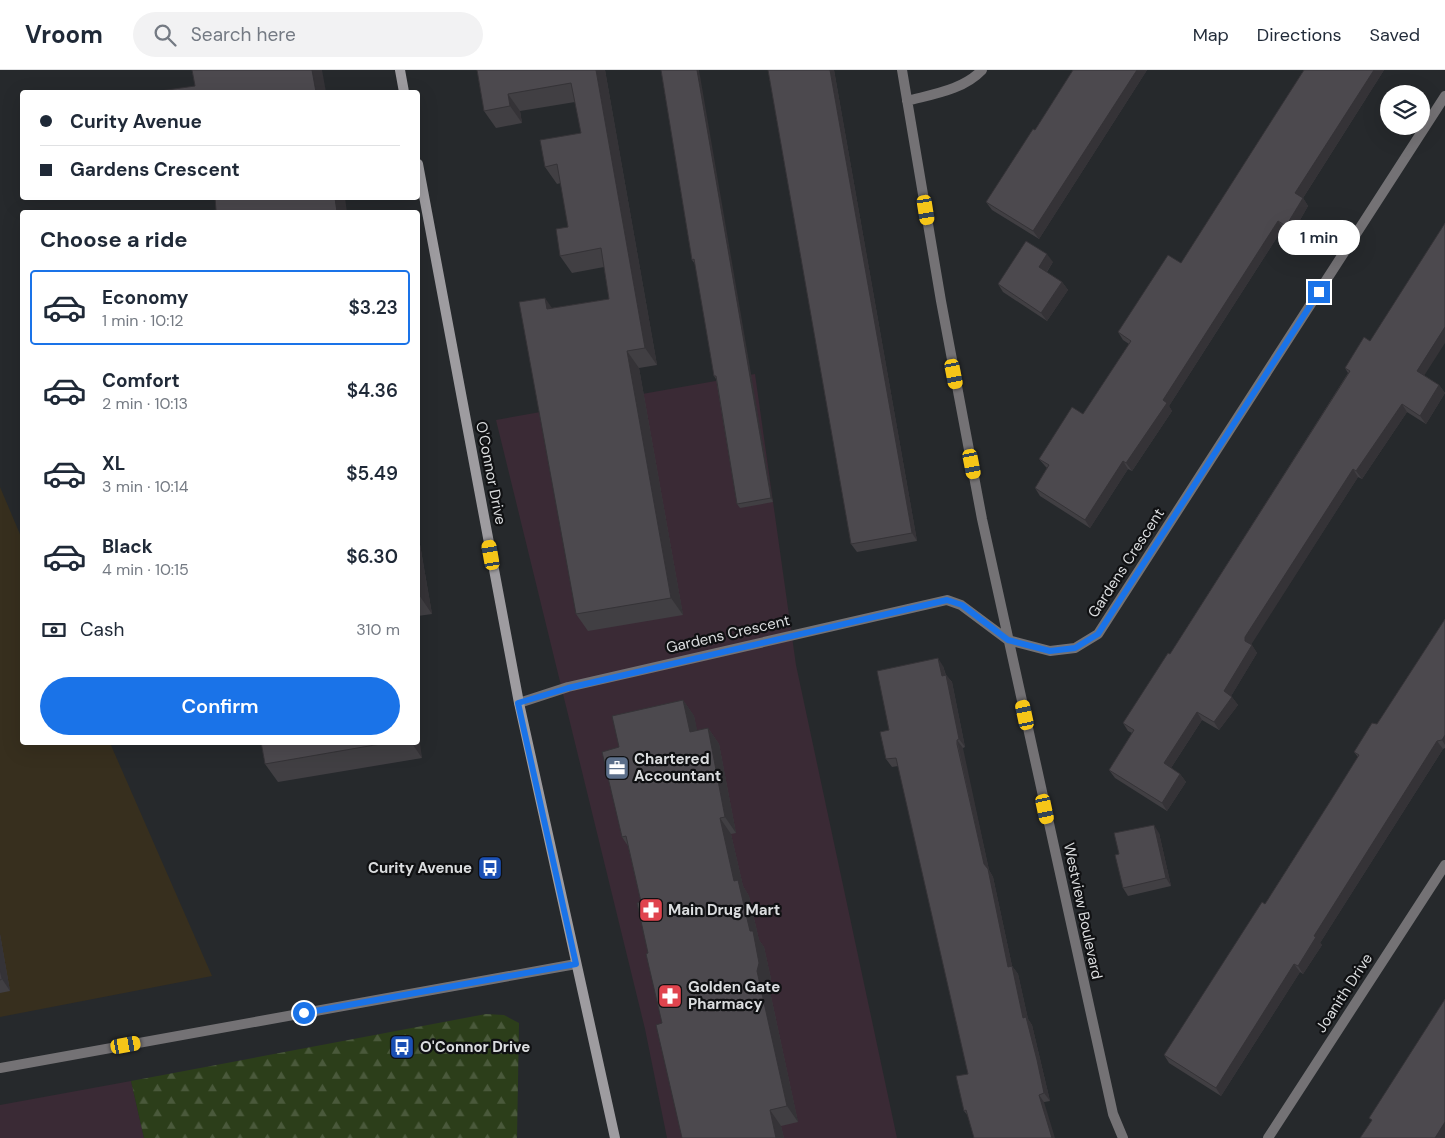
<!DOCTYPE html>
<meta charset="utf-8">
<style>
body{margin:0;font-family:"DM Sans",sans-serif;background:#f2f2f3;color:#1f2937;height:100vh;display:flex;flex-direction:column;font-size:19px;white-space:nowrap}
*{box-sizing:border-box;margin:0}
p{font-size:16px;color:#747a83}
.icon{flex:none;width:28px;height:28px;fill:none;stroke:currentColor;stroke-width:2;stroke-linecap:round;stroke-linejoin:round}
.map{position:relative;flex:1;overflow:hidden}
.panel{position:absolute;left:20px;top:140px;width:400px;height:535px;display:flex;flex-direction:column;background:#fff;border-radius:5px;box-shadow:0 5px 20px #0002}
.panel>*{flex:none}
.guide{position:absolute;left:20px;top:20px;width:400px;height:110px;border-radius:5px;box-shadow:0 5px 20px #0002;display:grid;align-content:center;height:110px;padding:0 20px;background:#fff}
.tools{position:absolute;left:1380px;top:15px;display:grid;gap:10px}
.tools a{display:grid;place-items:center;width:50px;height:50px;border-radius:50%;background:#fff;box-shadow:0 5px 20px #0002;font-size:25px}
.end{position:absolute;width:22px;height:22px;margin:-11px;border:6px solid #1a73e8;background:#fff;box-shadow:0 0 0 2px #fff}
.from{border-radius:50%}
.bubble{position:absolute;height:35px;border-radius:18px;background:#fff;box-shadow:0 5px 20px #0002;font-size:16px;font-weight:600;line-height:35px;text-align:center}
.car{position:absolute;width:15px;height:30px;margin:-15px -8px;border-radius:6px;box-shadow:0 0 4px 1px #0007;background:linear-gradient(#f5c518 24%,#345 0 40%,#f5c518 0 76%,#345 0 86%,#f5c518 0)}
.guide b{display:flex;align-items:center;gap:18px;height:48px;font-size:19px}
.guide b+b{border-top:1px solid #e0e1e3}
.guide i{width:12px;height:12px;background:#1f2937}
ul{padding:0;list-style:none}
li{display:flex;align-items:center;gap:15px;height:75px;margin:0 10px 8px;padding:0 10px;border:2px solid transparent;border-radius:5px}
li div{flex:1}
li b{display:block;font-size:19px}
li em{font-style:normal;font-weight:600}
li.selected{border-color:#1a73e8}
li>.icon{width:45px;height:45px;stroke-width:1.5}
h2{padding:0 20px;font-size:22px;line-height:60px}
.pay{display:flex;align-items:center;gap:12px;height:55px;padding:0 20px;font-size:19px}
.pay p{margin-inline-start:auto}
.action{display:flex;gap:10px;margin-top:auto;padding:10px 20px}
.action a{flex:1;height:58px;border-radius:30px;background:#1a73e8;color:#fff;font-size:20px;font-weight:600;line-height:58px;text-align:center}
header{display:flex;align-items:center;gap:30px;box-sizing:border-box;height:70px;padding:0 25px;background:#fff;border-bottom:1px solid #e0e1e3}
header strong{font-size:24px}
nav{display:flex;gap:28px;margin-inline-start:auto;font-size:18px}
.search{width:350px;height:45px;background:#f2f2f3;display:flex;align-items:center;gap:12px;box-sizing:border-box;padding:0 18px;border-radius:28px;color:#747a83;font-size:19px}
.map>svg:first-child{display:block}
.commercial{fill:#3a2a35}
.industrial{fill:#372f1e}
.forest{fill:url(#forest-firs)}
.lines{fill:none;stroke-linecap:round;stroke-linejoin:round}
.minor{stroke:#747275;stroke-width:10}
.secondary{stroke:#9e9ca0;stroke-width:10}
.wall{fill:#413f43}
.shaded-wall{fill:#353337}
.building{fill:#4c494e;stroke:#353337}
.route{stroke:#1a73e8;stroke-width:6}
.labels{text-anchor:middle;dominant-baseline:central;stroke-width:4.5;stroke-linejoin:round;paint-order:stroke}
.street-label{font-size:15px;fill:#dbdddf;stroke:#101113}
.poi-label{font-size:15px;font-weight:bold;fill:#dbdddf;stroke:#101113;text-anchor:start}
</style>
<header>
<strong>Vroom</strong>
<div class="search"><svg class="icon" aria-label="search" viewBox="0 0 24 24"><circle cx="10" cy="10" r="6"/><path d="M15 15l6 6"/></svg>Search here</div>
<nav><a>Map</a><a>Directions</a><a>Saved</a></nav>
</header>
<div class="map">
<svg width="1445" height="1068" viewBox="0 0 1445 1068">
<defs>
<pattern id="forest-firs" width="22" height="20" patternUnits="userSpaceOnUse" patternTransform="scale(1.25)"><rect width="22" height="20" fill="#2c3e1a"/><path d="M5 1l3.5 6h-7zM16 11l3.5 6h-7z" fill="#4a593b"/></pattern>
</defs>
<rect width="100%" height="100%" fill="#26292c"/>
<path class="commercial" d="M 755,304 L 796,595 L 897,1068 L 667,1068 L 645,959 L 496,350 Z
M 131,1011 L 144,1068 L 0,1068 L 0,1035 Z"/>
<path class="industrial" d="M 0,417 L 22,469 L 22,672 L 110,673 L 212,906 L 0,947 Z"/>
<path class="forest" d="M 486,944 L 504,945 L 519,953 L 517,1068 L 144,1068 L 131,1011 Z"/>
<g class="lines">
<path class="minor" d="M 902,0 L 941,231 L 982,449 L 1113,1044 L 1123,1068
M 907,31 C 933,24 963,20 982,0
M 519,633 L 568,617 L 947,530 L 961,535 L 1008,570 L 1050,581 L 1075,578 L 1098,564 L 1445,26
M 0,998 L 576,894
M 1268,1068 L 1445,795"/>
<path class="secondary" d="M 400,0 L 404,22
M 418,94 L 519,633 L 615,1068"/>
</g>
<path class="wall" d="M 477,0 L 605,0 L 657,295 L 639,298 L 683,545 L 588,561 L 576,544 L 553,238 L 609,229 L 604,197 L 572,203 L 560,186 L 568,157 L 561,113 L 557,114 L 545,97 L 581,63 L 575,32 L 520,41 L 522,53 L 496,58 L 484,41 Z
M 661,0 L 773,432 L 740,438 L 737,434 L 716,309 L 714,306 L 695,194 L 692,190 Z
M 768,0 L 834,0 L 917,471 L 857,482 L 851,474 Z
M 1073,0 L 1147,0 L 1039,169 L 992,140 L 986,132 L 1035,60 Z
M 1304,0 L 1384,0 L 1303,128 L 1308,136 L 1292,164 L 1283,158 L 1169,336 L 1172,341 L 1132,401 L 1128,399 L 1090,458 L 1040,426 L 1035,418 L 1047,398 L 1045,396 L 1039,389 L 1083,344 L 1129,274 L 1123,270 L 1118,262 L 1181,193 Z
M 1053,192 L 1047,202 L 1062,212 L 1068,220 L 1047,251 L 1003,222 L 998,214 Z
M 1345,298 L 1424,305 L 1439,315 L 1445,323 L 1426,354 L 1407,342 L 1362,409 L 1358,407 L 1251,574 L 1257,583 L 1231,626 L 1238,635 L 1219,660 L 1202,650 L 1171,698 L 1180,704 L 1186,712 L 1167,741 L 1115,708 L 1109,700 L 1132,663 L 1128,661 L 1123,653 L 1170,584 L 1348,303 Z
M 418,463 L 432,544 L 418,546 Z
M 1445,549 L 1445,678 L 1443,679 L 1320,873 L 1322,875 L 1303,904 L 1300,902 L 1221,1026 L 1169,993 L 1164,985 L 1265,834 L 1331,730 L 1358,687 L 1354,682 L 1377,654 Z
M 943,596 L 946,605 L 952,612 L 965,677 L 963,678 L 963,682 L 989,800 L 993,807 L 1012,896 L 1018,904 L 1028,949 L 1032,955 L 1050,1031 L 968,1046 L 964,1041 L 968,1004 L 898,696 L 892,697 L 886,689 L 889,660 Z
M 683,630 L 694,646 L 697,661 L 708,658 L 719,674 L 736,763 L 731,764 L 743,816 L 749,826 L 759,870 L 764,877 L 771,909 L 769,917 L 798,1052 L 781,1056 L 784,1068 L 682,1068 L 662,953 L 648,883 L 641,832 L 628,776 L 622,767 L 619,677 Z
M 261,672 L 418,672 L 422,688 L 278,712 L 265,694 Z
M 1159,763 L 1171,816 L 1128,826 L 1123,818 L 1119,784 Z
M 0,864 L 10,921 L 0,923 Z"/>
<path class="shaded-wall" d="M 312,0 L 322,0 L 326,22 L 316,22 Z
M 596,0 L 605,0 L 657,295 L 645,278 Z
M 697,0 L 699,0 L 773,432 L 771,428 Z
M 830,0 L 834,0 L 917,471 L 912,463 Z
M 1137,0 L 1147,0 L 1039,169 L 1033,161 Z
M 1374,0 L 1384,0 L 1301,131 L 1295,123 Z
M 508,24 L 520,41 L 522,53 L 510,36 Z
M 335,128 L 345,128 L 347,142 L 337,142 Z
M 1303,128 L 1308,136 L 1292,164 L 1286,156 Z
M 1278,151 L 1283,158 L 1169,336 L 1172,341 L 1132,401 L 1126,393 L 1163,330 Z
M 1047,184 L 1053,192 L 1045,204 L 1039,197 Z
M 1062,212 L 1068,220 L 1047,251 L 1041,243 Z
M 545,228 L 557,245 L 547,239 Z
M 1445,257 L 1445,273 L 1422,309 L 1417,301 Z
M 627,281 L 639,298 L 683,545 L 671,528 Z
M 1439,315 L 1445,323 L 1426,354 L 1420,346 Z
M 1402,334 L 1407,342 L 1362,409 L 1356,401 Z
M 1123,391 L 1128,399 L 1090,458 L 1085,450 Z
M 1353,399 L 1358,407 L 1251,575 L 1252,575 L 1257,583 L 1230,628 L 1224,621 L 1245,571 L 1245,567 Z
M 418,463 L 432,544 L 419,525 L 418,518 Z
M 938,588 L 943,596 L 948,614 L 942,606 Z
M 946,605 L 952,612 L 965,677 L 959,669 Z
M 1232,627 L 1238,635 L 1219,660 L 1214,652 Z
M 683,630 L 694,646 L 701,678 L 690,662 Z
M 1197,642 L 1202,650 L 1169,701 L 1164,693 Z
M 708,658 L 719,674 L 736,763 L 725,747 Z
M 418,659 L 422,688 L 411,672 L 418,672 Z
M 1445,665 L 1445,675 L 1442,670 Z
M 957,670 L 963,678 L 989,800 L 993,807 L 1014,905 L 1008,897 L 984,794 Z
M 1437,671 L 1443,679 L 1320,873 L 1322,875 L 1303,904 L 1298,896 L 1314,866 Z
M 1180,704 L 1186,712 L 1167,741 L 1162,733 Z
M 720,748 L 731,764 L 743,816 L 749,826 L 759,870 L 764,877 L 771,909 L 769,917 L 798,1052 L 787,1036 L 757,901 L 750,861 L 734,811 Z
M 1154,755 L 1159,763 L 1171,816 L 1166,808 Z
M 0,864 L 10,921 L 2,909 L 0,899 Z
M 1294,894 L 1300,902 L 1221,1026 L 1216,1018 Z
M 1012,896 L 1018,904 L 1028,949 L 1032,955 L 1050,1031 L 1044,1023 L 1023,948 Z
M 1039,1025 L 1044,1032 L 1055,1068 L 1052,1068 Z
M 770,1040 L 781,1056 L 784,1068 L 776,1068 Z
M 1445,1052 L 1445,1068 L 1435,1068 Z"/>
<path class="building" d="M 192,0 L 312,0 L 316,22 L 153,22 L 195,16 Z
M 477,0 L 596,0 L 645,278 L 627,281 L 671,528 L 576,544 L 519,232 L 545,228 L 547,239 L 609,229 L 601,178 L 560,186 L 556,159 L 568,157 L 557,94 L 545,97 L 540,70 L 581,63 L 571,13 L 508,24 L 510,36 L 484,41 Z
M 661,0 L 697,0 L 771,428 L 737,434 L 716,306 L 714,306 L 694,189 L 692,190 Z
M 768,0 L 830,0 L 912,463 L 851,474 Z
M 1073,0 L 1137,0 L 1033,161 L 986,132 L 1033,59 L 1035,60 Z
M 1304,0 L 1374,0 L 1295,123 L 1303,128 L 1286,156 L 1278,151 L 1163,330 L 1167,333 L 1126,393 L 1123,391 L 1085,450 L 1035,418 L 1049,395 L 1039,389 L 1072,337 L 1083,344 L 1131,271 L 1118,262 L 1168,185 L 1181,193 L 1279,39 Z
M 215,128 L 335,128 L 337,142 L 204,142 L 216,140 Z
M 1445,153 L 1445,257 L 1417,301 L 1439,315 L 1420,346 L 1402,334 L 1356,401 L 1353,399 L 1245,567 L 1245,571 L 1252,575 L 1224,621 L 1232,627 L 1214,652 L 1197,642 L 1164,693 L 1180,704 L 1162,733 L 1109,700 L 1134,660 L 1123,653 L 1168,583 L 1170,584 L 1350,301 L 1345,298 L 1364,267 L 1370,271 Z
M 1026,171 L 1047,184 L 1039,197 L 1062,212 L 1041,243 L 998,214 Z
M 1445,549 L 1445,665 L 1442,670 L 1437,671 L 1314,866 L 1316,867 L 1298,896 L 1294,894 L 1216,1018 L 1164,985 L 1262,832 L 1265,834 L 1331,730 L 1359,685 L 1354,682 L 1372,653 L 1377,654 Z
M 938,588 L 942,606 L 946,605 L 959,669 L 957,670 L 957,674 L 984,794 L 988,799 L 1008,897 L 1012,896 L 1023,948 L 1026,947 L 1037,990 L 1044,1023 L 1039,1025 L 1052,1068 L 974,1068 L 966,1040 L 964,1041 L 956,1006 L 968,1004 L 896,688 L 886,689 L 880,662 L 889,660 L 877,601 Z
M 683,630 L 690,662 L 708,658 L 725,747 L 720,748 L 734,811 L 738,810 L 750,861 L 753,861 L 759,893 L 757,901 L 787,1036 L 770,1040 L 776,1068 L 682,1068 L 656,955 L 662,953 L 646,884 L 648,883 L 637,833 L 641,832 L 626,766 L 622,767 L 602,682 L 619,677 L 612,646 Z
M 261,672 L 392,672 L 265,694 Z
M 1154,755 L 1166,808 L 1123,818 L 1115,785 L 1119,784 L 1114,763 Z
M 0,899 L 2,909 L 0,910 Z
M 1445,929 L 1445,1052 L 1435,1068 L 1360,1068 L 1372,1050 L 1369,1048 Z"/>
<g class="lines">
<path class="route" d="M 304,943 L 576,894 L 518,633 L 568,618 L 947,530 L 962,535 L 1008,570 L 1050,581 L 1075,578 L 1098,564 L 1319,222"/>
</g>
<defs>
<symbol id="office-square" viewBox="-11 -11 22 22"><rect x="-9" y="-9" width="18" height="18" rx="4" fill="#5c6f8a" stroke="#101113"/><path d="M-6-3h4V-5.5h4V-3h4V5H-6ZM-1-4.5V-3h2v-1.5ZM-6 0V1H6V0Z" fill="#fff"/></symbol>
<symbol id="bus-square" viewBox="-11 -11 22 22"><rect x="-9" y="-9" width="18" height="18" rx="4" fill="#1a4fb4" stroke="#101113"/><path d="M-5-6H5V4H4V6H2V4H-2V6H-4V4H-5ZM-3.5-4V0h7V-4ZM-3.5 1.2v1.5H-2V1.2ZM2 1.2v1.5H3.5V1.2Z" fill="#fff"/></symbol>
<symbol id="pharmacy-square" viewBox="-11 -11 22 22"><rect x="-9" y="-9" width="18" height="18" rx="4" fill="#e0444e" stroke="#101113"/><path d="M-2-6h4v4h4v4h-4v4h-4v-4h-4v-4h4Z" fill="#fff"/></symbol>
</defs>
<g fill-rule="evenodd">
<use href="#office-square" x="603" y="684" width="28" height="28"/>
<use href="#bus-square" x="476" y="784" width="28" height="28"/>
<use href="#pharmacy-square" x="637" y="826" width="28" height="28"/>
<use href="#pharmacy-square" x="656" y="912" width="28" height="28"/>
<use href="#bus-square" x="388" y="963" width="28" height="28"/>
</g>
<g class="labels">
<g class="street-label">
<text transform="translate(491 403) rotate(79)">O'Connor Drive</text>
<text transform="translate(1126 493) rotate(-57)">Gardens Crescent</text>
<text transform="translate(728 564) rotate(-13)">Gardens Crescent</text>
<text transform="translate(1083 841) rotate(78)">Westview Boulevard</text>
<text transform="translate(1344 923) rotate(-57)">Joanith Drive</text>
</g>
<g class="poi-label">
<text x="634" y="689">Chartered<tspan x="634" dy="17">Accountant</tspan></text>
<text x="472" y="798" text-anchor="end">Curity Avenue</text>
<text x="668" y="840">Main Drug Mart</text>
<text x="688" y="917">Golden Gate<tspan x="688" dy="17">Pharmacy</tspan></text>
<text x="420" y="977">O'Connor Drive</text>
</g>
</g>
</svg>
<div class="tools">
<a><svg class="icon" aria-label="layers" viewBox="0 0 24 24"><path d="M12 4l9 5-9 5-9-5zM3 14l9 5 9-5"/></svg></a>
</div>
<i class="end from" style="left:304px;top:943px"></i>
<i class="end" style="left:1319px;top:222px"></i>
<div class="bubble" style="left:1278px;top:150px;width:82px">1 min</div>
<i class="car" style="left:926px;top:140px;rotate:171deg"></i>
<i class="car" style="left:954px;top:304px;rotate:169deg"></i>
<i class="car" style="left:972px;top:394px;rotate:169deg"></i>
<i class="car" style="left:491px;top:485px;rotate:350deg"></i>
<i class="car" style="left:1025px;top:645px;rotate:348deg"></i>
<i class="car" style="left:1045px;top:739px;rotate:168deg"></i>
<i class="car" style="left:126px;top:975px;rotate:80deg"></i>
<div class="guide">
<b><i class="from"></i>Curity Avenue</b>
<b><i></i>Gardens Crescent</b>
</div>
<section class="panel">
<h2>Choose a ride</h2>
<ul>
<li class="selected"><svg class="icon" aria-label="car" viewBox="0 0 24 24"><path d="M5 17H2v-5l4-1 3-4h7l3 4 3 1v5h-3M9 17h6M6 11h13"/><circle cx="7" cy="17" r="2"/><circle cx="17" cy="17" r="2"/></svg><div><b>Economy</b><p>1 min · 10:12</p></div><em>$3.23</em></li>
<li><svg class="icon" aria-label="car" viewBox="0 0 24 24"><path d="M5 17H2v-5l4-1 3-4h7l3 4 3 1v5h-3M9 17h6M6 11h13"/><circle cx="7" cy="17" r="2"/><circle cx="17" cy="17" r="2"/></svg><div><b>Comfort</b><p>2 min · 10:13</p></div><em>$4.36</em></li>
<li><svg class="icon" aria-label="car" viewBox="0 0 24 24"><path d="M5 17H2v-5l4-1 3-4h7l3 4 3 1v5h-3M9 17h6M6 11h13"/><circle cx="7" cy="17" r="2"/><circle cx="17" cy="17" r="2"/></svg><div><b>XL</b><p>3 min · 10:14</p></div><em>$5.49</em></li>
<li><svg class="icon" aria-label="car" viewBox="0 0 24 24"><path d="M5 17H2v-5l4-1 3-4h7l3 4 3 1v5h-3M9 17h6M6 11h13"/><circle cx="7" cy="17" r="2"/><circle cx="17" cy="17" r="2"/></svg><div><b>Black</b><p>4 min · 10:15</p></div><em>$6.30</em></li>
</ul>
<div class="pay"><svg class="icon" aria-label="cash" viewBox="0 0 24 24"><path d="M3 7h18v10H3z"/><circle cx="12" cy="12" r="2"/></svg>Cash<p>310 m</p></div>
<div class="action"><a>Confirm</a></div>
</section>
</div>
